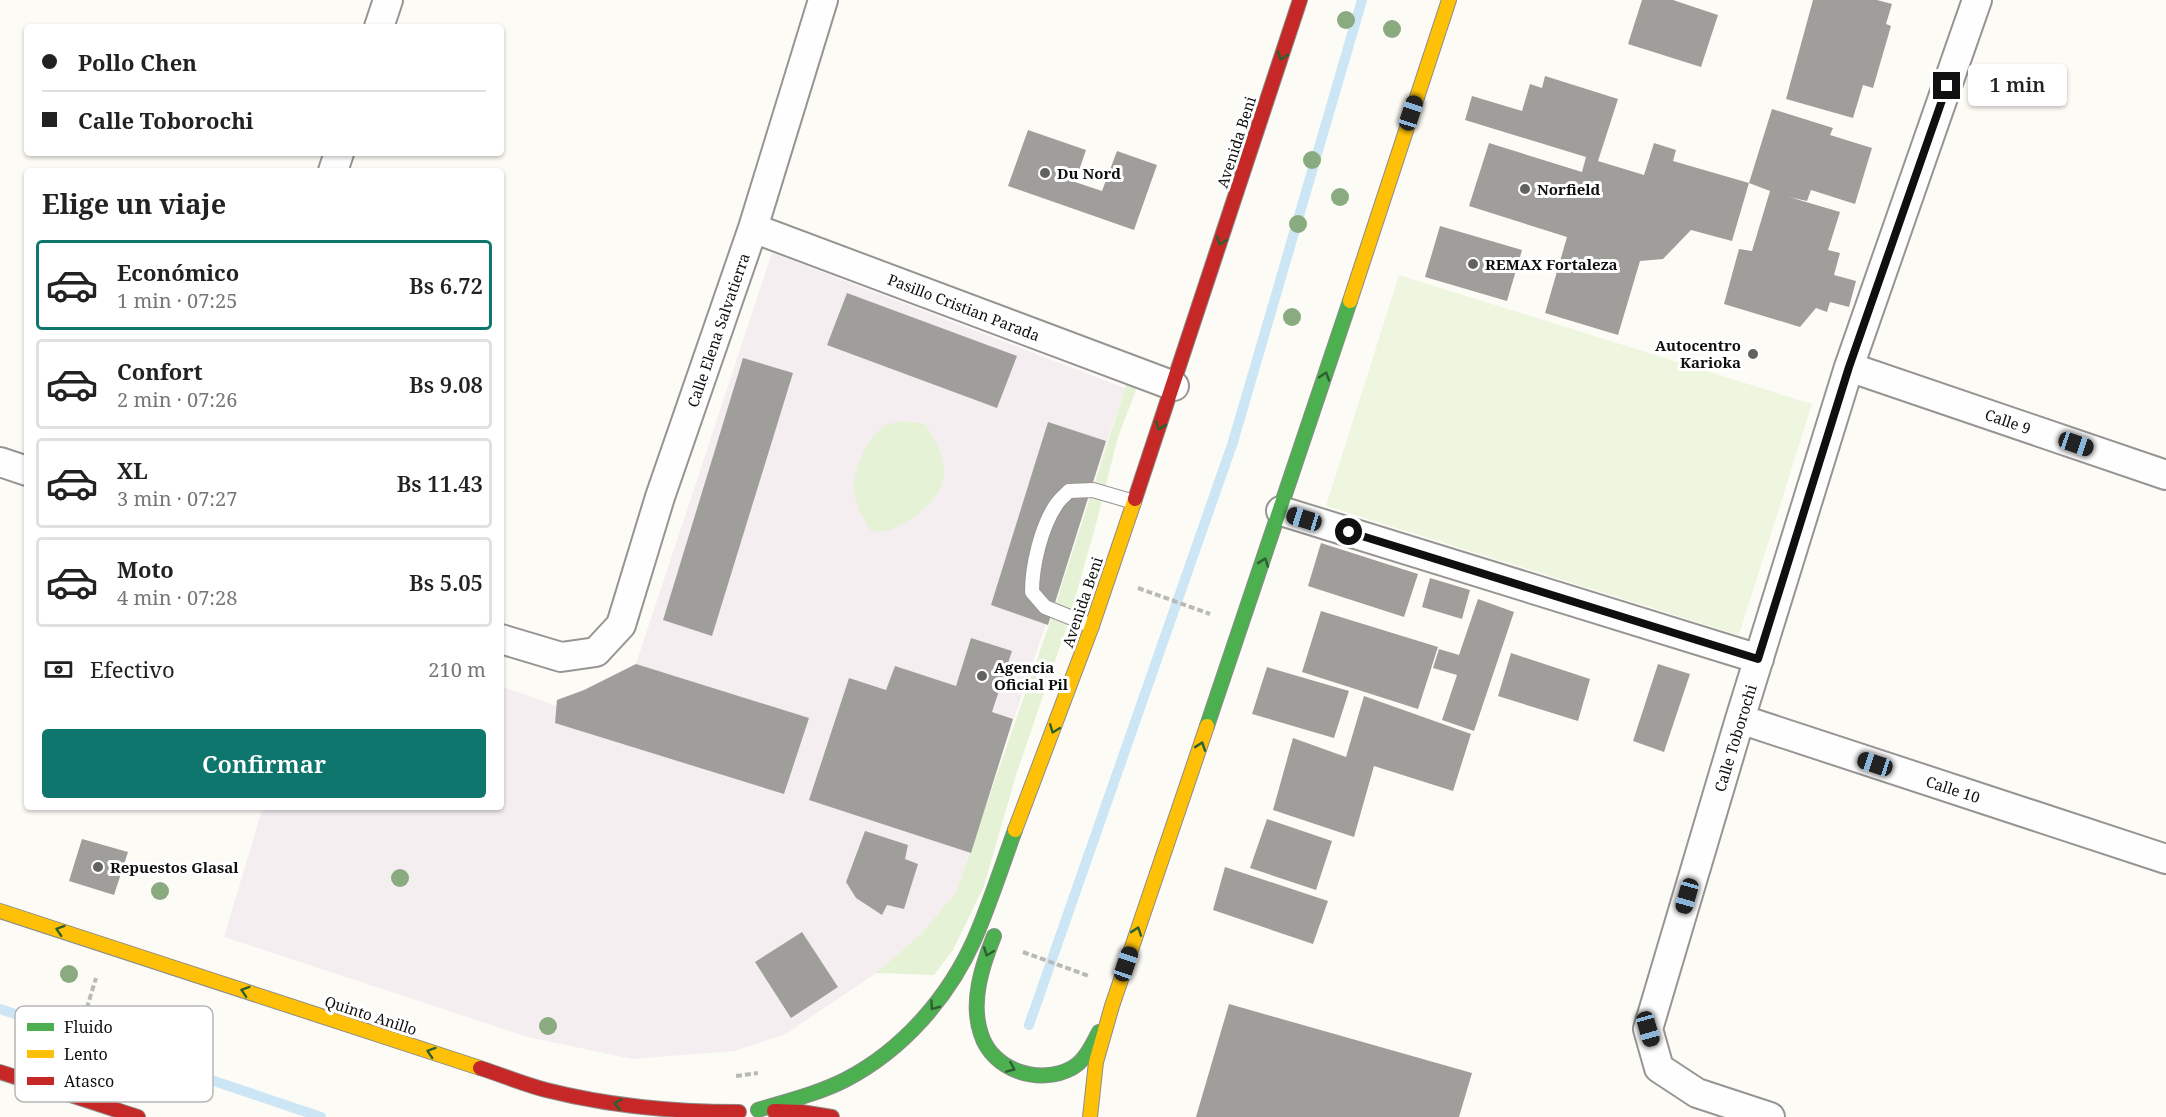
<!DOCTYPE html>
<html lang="es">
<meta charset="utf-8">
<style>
body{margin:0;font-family:"Noto Serif",serif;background:#f6f6f6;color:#222;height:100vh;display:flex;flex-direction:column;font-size:22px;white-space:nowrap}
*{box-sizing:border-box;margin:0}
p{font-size:20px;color:#767676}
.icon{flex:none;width:33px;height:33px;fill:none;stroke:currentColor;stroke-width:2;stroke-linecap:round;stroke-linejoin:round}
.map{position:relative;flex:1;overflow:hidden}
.sheet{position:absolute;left:24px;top:168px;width:480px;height:642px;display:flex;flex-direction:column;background:#fff;border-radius:6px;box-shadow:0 2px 4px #0004}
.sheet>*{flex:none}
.banner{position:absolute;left:24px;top:24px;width:480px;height:132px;border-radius:6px;box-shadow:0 2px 4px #0004;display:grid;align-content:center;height:132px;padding:0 18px;background:#fff}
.end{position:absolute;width:27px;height:27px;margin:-14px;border:8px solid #0f0f0f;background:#fff;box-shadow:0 0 0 3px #fff}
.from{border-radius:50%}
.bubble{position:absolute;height:42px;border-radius:6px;background:#fff;box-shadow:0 2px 4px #0004;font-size:20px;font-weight:600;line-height:42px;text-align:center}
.car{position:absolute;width:18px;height:36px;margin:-18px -9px;border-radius:8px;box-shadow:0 0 4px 2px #0007;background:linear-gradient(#222 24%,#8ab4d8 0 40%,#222 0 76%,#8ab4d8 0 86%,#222 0)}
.banner b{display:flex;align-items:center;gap:21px;height:57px;font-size:22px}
.banner b+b{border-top:2px solid #e0e0e0}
.banner i{width:15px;height:15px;background:#222}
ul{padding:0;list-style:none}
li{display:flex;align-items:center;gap:18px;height:90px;margin:0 12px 9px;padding:0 6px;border:3px solid #e0e0e0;border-radius:6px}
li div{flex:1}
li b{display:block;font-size:22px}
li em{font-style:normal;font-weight:600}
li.current{border-color:#0f766e}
li>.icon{width:54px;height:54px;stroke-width:1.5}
h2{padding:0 18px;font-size:27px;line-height:72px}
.pay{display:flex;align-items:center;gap:15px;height:66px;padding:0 18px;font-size:22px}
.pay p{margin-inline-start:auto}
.action{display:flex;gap:12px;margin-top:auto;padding:12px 18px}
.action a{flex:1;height:69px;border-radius:6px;background:#0f766e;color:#fff;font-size:24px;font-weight:600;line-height:69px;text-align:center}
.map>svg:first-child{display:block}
.industrial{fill:#f4eef1}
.green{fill:#e5f2d5}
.pitch{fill:#eff6df}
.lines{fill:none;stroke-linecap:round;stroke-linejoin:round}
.stream{stroke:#cce6f6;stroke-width:10}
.building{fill:#a09e9a}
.lane-casing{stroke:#969593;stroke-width:16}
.street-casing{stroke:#969593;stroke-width:32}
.fast-casing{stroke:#8c8c89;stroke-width:16}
.slow-casing{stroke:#8c8c89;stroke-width:16}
.jam-casing{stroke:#8c8c89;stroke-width:16}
.path{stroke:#b9b9b8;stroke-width:4;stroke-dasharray:6 3;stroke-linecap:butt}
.lane{stroke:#fffefe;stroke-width:14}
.street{stroke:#fffefe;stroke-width:28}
.fast{stroke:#4caf50;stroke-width:14}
.slow{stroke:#ffc107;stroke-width:14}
.jam{stroke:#c62828;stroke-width:14}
.tree{fill:#8aaa7f}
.oneway{stroke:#2e5f30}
.route{stroke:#0f0f0f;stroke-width:8}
.poi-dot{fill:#626260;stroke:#fff;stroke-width:2}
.labels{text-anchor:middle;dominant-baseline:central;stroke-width:6;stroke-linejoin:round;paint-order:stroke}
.street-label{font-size:15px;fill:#0f0f0f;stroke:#fff}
.poi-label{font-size:15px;font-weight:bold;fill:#0f0f0f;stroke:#fff;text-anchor:start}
.key{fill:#fff;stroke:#b7b7b7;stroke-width:1.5}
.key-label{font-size:16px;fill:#0f0f0f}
</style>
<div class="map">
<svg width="2166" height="1117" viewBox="0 0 2166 1117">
<rect width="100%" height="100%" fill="#fcfbf5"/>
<path class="industrial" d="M 772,253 L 1125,388 L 956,892 L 921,934 L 876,973 L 786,1034 L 734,1051 L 632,1059 L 528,1037 L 224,937 L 263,807 L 501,807 L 501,686 L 556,706 L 557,700 L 584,690 L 636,664 Z"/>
<path class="green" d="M 1129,376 L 1139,382 L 1118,437 L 1096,524 L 1069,620 L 1016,775 L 984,886 L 953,950 L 934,975 L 876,973 L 921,934 L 956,892 L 1049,625 Z
M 900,421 L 925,424 C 952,463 953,493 910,519 C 894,529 890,533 871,531 C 864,520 858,509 855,496 C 850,473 865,443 882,428 C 886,424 894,423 900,421 Z"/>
<path class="pitch" d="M 1399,275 L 1812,404 L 1739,635 L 1326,506 Z"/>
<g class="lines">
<path class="stream" d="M 0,1009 L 321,1117
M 1029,1025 L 1233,442 L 1362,0"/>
</g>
<path class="building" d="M 1642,0 L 1673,0 L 1718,15 L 1701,67 L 1628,44 Z
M 1813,0 L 1877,0 L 1892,4 L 1886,24 L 1891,26 L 1873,88 L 1863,85 L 1853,118 L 1786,99 Z
M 1545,76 L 1618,99 L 1598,161 L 1644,175 L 1654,143 L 1676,150 L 1673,161 L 1749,183 L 1772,109 L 1833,128 L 1830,135 L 1872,148 L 1855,204 L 1811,190 L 1807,201 L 1789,197 L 1840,212 L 1828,250 L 1840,253 L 1834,275 L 1856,281 L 1849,307 L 1830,302 L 1827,312 L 1816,308 L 1800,327 L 1724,304 L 1739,249 L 1752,251 L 1770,191 L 1749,183 L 1732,241 L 1691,230 L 1663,259 L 1640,261 L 1618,335 L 1545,313 L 1567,237 L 1469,206 L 1489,143 L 1582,172 L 1586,157 L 1465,120 L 1472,96 L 1522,111 L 1530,84 L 1542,88 Z
M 1028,130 L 1086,150 L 1075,182 L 1102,191 L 1117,151 L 1157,165 L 1134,230 L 1008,186 Z
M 1440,226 L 1522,250 L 1507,301 L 1425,277 Z
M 847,293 L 1017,356 L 997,408 L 827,345 Z
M 743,358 L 793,373 L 712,636 L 663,620 Z
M 1048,422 L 1106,441 L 1048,625 L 991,605 Z
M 1321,543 L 1418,574 L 1404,617 L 1308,586 Z
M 1430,578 L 1470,590 L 1462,619 L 1422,607 Z
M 1478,599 L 1514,612 L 1474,731 L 1442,720 L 1457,675 L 1433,668 L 1439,649 L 1459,655 Z
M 1321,611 L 1438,647 L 1418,709 L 1302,672 Z
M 971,638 L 1012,651 L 992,712 L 1013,719 L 971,853 L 809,800 L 849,678 L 886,690 L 895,666 L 956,686 Z
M 1511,653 L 1590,679 L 1578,721 L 1498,696 Z
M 636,664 L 809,718 L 784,794 L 555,723 L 557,700 L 584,690 Z
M 1658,664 L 1690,674 L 1664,752 L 1633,741 Z
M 1267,667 L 1349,691 L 1334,738 L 1252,714 Z
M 1364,696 L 1471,734 L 1453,791 L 1374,766 L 1354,837 L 1273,810 L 1293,738 L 1346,757 Z
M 1267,819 L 1332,841 L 1316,890 L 1250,868 Z
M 865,831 L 908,845 L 905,859 L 918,864 L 904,909 L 887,905 L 882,915 L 856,898 L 846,882 Z
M 82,839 L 128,852 L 114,895 L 69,881 Z
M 1225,867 L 1328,901 L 1313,944 L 1213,910 Z
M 802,932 L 838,987 L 791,1018 L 755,962 Z
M 1229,1004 L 1472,1073 L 1459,1117 L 1196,1117 Z"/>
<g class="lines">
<defs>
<path id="lane" d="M 1092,626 L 1045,607 L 1032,592 C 1032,566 1041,527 1056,505 C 1059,500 1065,495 1069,491 L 1093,490 L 1134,502"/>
<path id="street" d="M 379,27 L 388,0
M 333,171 L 339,153
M 753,228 L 1174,386
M 1849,367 L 2166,475
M 0,462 L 27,471
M 1281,511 L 1759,659
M 501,639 L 561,657 L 596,652 L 621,625 L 660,497 L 753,228 L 823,0
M 1740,719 L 2166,859
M 1770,1117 L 1697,1093 L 1659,1068 L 1648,1029 L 1740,719 L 1849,367 L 1977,0"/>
<path id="fast" d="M 1207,726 L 1350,301
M 994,936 C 982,966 970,1002 981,1034 C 992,1070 1039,1086 1072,1068 C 1085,1061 1092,1045 1099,1032
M 758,1110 C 787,1101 817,1094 845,1080 C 903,1050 949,997 975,938 C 990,903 1002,866 1015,830"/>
<path id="slow" d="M 1350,301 L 1449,0
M 1015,830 L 1092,626 L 1135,499
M 0,911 L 480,1068
M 1090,1117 L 1096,1062 L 1112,1006 L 1207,726"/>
<path id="jam" d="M 1135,499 L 1300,0
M 480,1068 C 502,1075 523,1084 546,1090 C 609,1106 674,1112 739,1112
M 0,1072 L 138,1117
M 774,1111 L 801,1112 L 832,1117"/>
</defs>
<use href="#lane" class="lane-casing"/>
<use href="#street" class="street-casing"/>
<use href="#fast" class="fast-casing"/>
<use href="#slow" class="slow-casing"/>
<use href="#jam" class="jam-casing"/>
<path class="path" d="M 1138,588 L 1210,614
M 1023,952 L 1089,976
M 71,1060 L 96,978
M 736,1076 L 758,1073"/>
<use href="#lane" class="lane"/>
<use href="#street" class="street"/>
<use href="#fast" class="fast"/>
<use href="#slow" class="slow"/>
<use href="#jam" class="jam"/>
</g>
<g class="tree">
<circle cx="1346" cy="20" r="9"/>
<circle cx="1392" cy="29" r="9"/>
<circle cx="1312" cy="160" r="9"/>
<circle cx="1340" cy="197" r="9"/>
<circle cx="1298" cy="224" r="9"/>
<circle cx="1292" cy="317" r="9"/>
<circle cx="400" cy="878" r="9"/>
<circle cx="160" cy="891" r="9"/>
<circle cx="69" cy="974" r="9"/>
<circle cx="548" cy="1026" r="9"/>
</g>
<defs><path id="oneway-chevron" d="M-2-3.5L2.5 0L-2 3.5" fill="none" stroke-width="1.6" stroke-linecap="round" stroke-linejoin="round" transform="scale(1.5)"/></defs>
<g class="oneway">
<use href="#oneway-chevron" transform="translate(1282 56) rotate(108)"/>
<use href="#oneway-chevron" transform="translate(1221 241) rotate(108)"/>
<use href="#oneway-chevron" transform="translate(1325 376) rotate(-72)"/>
<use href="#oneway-chevron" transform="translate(1160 426) rotate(109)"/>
<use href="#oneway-chevron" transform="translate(1264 562) rotate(-71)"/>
<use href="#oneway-chevron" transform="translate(1054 729) rotate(111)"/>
<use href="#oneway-chevron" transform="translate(1201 746) rotate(-71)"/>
<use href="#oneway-chevron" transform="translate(60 930) rotate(-162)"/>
<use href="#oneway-chevron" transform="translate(1137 931) rotate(-71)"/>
<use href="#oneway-chevron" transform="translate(988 952) rotate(110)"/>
<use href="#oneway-chevron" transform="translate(245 991) rotate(-162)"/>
<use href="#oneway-chevron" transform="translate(934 1006) rotate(125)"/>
<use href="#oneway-chevron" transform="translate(431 1052) rotate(-162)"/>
<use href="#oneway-chevron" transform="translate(1011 1068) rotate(23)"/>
<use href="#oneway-chevron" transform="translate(618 1104) rotate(-171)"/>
</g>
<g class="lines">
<path class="route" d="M 1349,532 L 1758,659 L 1849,367 L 1947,86"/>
</g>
<g class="poi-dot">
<circle cx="1045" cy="173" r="6"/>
<circle cx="1525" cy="189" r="6"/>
<circle cx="1473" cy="264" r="6"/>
<circle cx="1753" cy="354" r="6"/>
<circle cx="982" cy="676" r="6"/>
<circle cx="98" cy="867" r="6"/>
</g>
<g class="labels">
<g class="street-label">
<text transform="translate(1236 142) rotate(-72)">Avenida Beni</text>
<text transform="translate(964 307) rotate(21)">Pasillo Cristian Parada</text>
<text transform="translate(718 330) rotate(-71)">Calle Elena Salvatierra</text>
<text transform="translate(2008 421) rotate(19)">Calle 9</text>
<text transform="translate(1082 602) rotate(-71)">Avenida Beni</text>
<text transform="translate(1735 738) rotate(-73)">Calle Toborochi</text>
<text transform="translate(1953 789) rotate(18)">Calle 10</text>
<text transform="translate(371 1015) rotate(18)">Quinto Anillo</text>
</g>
<g class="poi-label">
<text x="1057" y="173">Du Nord</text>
<text x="1537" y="189">Norfield</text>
<text x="1485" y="264">REMAX Fortaleza</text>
<text x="1741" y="345" text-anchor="end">Autocentro<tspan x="1741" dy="17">Karioka</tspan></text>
<text x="994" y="667">Agencia<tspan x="994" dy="17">Oficial Pil</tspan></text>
<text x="110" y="867">Repuestos Glasal</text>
</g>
</g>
<rect x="15" y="1006" width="198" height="96" rx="9" class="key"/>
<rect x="27" y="1023" width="27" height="8" fill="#4caf50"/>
<rect x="27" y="1050" width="27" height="8" fill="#ffc107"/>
<rect x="27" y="1077" width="27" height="8" fill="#c62828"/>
<g class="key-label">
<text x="64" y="1033">Fluido</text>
<text x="64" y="1060">Lento</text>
<text x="64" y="1087">Atasco</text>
</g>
</svg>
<i class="end from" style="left:1349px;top:532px"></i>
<i class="end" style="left:1947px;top:86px"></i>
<div class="bubble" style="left:1968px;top:64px;width:99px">1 min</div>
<i class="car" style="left:1411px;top:113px;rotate:18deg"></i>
<i class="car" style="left:2076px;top:444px;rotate:109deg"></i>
<i class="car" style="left:1304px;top:519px;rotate:287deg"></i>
<i class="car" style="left:1875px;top:764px;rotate:288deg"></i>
<i class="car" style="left:1687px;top:896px;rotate:196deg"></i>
<i class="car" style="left:1126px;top:964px;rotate:19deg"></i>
<i class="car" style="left:1648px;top:1029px;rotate:164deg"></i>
<div class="banner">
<b><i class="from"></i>Pollo Chen</b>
<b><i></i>Calle Toborochi</b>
</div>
<section class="sheet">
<h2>Elige un viaje</h2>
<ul>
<li class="current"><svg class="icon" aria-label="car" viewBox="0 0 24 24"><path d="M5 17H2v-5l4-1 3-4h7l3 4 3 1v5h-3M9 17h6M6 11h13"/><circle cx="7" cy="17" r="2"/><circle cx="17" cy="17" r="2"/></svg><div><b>Económico</b><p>1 min · 07:25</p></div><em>Bs 6.72</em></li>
<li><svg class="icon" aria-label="car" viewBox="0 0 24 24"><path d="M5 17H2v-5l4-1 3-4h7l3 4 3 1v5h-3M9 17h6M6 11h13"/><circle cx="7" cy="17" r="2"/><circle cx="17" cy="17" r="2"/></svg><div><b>Confort</b><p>2 min · 07:26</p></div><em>Bs 9.08</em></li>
<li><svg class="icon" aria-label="car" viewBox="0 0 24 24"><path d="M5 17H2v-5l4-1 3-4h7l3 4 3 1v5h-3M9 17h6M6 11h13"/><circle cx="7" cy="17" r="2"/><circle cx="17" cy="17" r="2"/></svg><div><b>XL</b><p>3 min · 07:27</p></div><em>Bs 11.43</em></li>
<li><svg class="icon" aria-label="car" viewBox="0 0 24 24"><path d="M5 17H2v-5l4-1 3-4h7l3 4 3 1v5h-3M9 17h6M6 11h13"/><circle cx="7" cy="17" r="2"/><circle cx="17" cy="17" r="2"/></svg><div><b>Moto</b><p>4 min · 07:28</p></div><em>Bs 5.05</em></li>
</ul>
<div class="pay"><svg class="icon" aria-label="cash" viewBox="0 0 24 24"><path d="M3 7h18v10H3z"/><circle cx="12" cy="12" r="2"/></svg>Efectivo<p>210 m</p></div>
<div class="action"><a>Confirmar</a></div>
</section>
</div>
